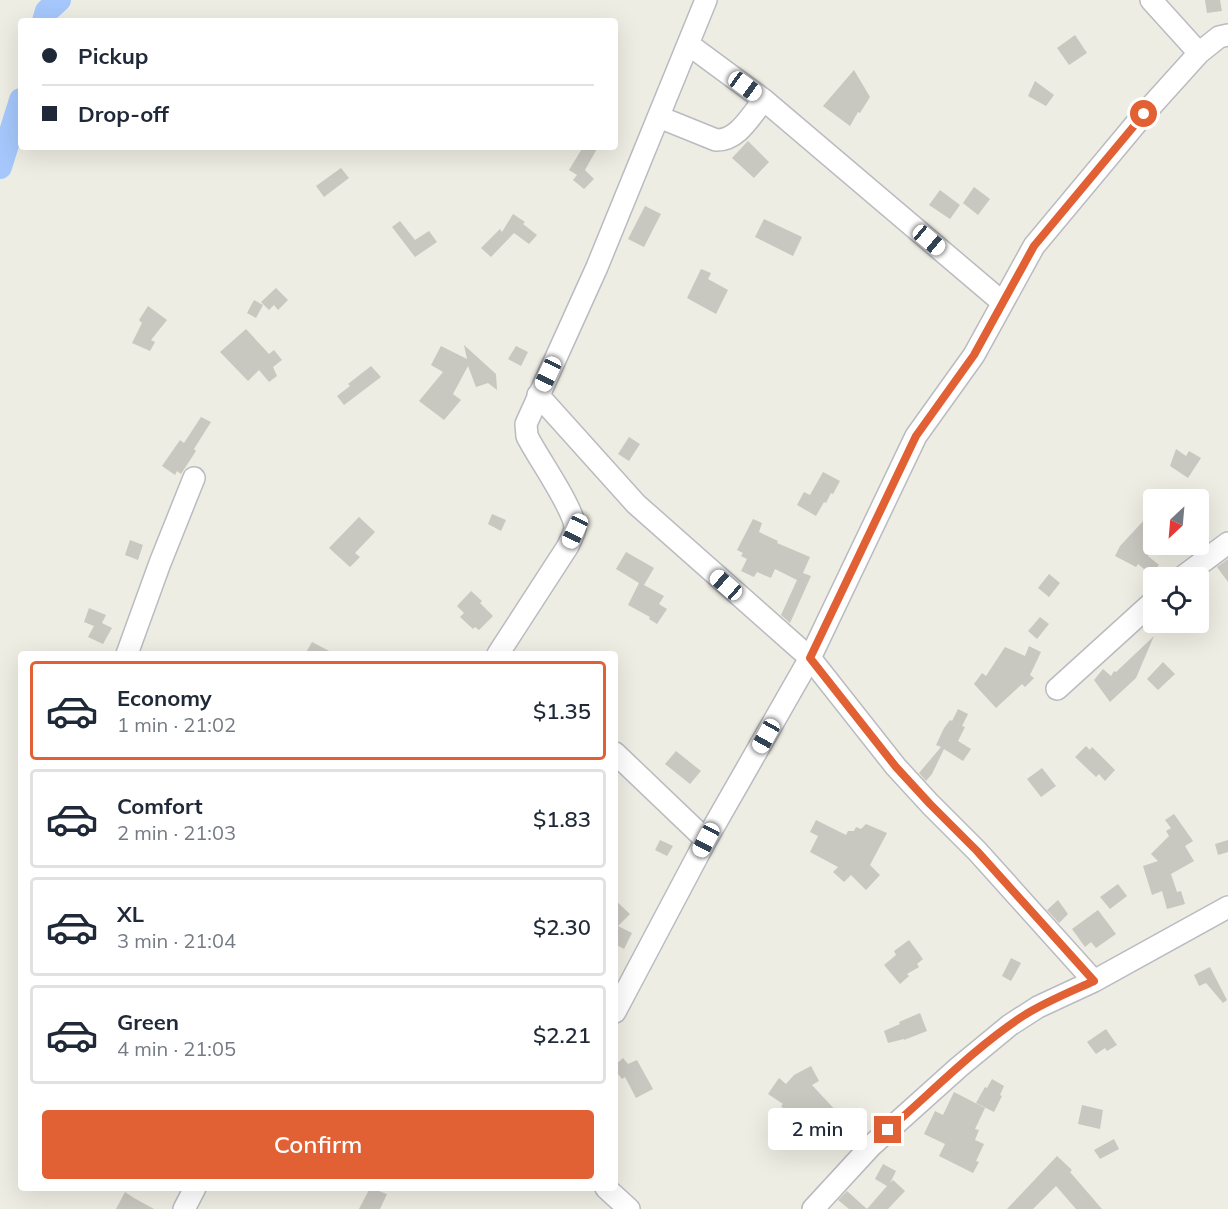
<!DOCTYPE html>
<meta charset="utf-8">
<style>
body{margin:0;font-family:Mulish,sans-serif;background:#f6f6f7;color:#1f2937;height:100vh;display:flex;flex-direction:column;font-size:22px;white-space:nowrap}
*{box-sizing:border-box;margin:0}
p{font-size:20px;color:#747a83}
.icon{flex:none;width:33px;height:33px;fill:none;stroke:currentColor;stroke-width:2;stroke-linecap:round;stroke-linejoin:round}
.map{position:relative;flex:1;overflow:hidden}
.drawer{position:absolute;left:18px;top:651px;width:600px;height:540px;display:flex;flex-direction:column;background:#fff;border-radius:6px;box-shadow:0 6px 24px #0002}
.drawer>*{flex:none}
.top-card{position:absolute;left:18px;top:18px;width:600px;height:132px;border-radius:6px;box-shadow:0 6px 24px #0002;display:grid;align-content:center;height:132px;padding:0 24px;background:#fff}
.needle{width:39px;rotate:206deg}
.buttons{position:absolute;left:1143px;top:489px;display:grid;gap:12px}
.buttons a{display:grid;place-items:center;width:66px;height:66px;border-radius:6px;background:#fff;box-shadow:0 6px 24px #0002;font-size:30px}
.end{position:absolute;width:27px;height:27px;margin:-14px;border:8px solid #e16034;background:#fff;box-shadow:0 0 0 3px #fff}
.from{border-radius:50%}
.bubble{position:absolute;height:42px;border-radius:6px;background:#fff;box-shadow:0 6px 24px #0002;font-size:20px;font-weight:600;line-height:42px;text-align:center}
.car{position:absolute;width:18px;height:36px;margin:-18px -9px;border-radius:8px;box-shadow:0 0 4px 2px #0007;background:linear-gradient(#fff 24%,#345 0 40%,#fff 0 76%,#345 0 86%,#fff 0)}
.top-card b{display:flex;align-items:center;gap:21px;height:57px;font-size:22px}
.top-card b+b{border-top:2px solid #e0e1e3}
.top-card i{width:15px;height:15px;background:#1f2937}
ul{padding:10px 0 0;list-style:none}
li{display:flex;align-items:center;gap:18px;height:99px;margin:0 12px 9px;padding:0 12px;border:3px solid #e0e1e3;border-radius:6px}
li div{flex:1}
li b{display:block;font-size:22px}
li em{font-style:normal;font-weight:600}
li.selected{border-color:#e16034}
li>.icon{width:54px;height:54px;stroke-width:1.5}
.cta{display:flex;gap:12px;margin-top:auto;padding:12px 24px}
.cta a{flex:1;height:69px;border-radius:6px;background:#e16034;color:#fff;font-size:24px;font-weight:600;line-height:69px;text-align:center}
.map>svg:first-child{display:block}
.lines{fill:none;stroke-linecap:round;stroke-linejoin:round}
.river{stroke:#a5c7fb;stroke-width:24}
.building{fill:#c8c7c0}
.minor-casing{stroke:#babbc1;stroke-width:24}
.minor{stroke:#fff;stroke-width:21}
.route{stroke:#e16034;stroke-width:8}
</style>
<div class="map">
<svg width="1228" height="1209" viewBox="0 0 1228 1209">
<rect width="100%" height="100%" fill="#edede3"/>
<g class="lines">
<path class="river" d="M 44,21 L 47,11 L 59,0
M 0,167 L 21,100"/>
</g>
<path class="building" d="M 1205,0 L 1220,0 L 1222,11 L 1207,13 Z
M 1075,35 L 1087,53 L 1069,65 L 1057,48 Z
M 854,70 L 870,97 L 860,113 L 858,112 L 850,126 L 823,106 Z
M 1035,81 L 1054,95 L 1046,106 L 1028,96 Z
M 748,141 L 769,162 L 754,178 L 732,158 Z
M 583,147 L 598,147 L 585,170 L 594,179 L 584,189 L 573,180 L 577,175 L 569,170 Z
M 341,168 L 349,178 L 324,197 L 316,186 Z
M 974,187 L 990,199 L 978,215 L 963,203 Z
M 940,190 L 960,205 L 950,219 L 929,205 Z
M 645,206 L 661,214 L 644,247 L 628,239 Z
M 513,214 L 525,222 L 523,224 L 537,235 L 529,244 L 514,233 L 491,257 L 481,248 L 500,229 L 502,232 Z
M 764,219 L 802,237 L 793,256 L 755,237 Z
M 400,221 L 415,240 L 429,231 L 437,242 L 415,257 L 392,227 Z
M 701,269 L 711,273 L 708,279 L 728,290 L 716,314 L 687,298 Z
M 276,288 L 288,300 L 278,310 L 274,305 L 269,310 L 261,302 Z
M 254,300 L 263,305 L 256,318 L 247,313 Z
M 148,306 L 167,320 L 151,340 L 155,342 L 150,351 L 132,343 L 142,323 L 139,320 Z
M 246,329 L 269,354 L 274,350 L 282,360 L 273,367 L 277,376 L 269,382 L 259,370 L 248,381 L 220,352 Z
M 464,345 L 496,374 L 497,390 L 488,383 L 476,387 L 468,366 L 453,394 L 461,400 L 444,420 L 419,401 L 443,372 L 431,365 L 441,346 L 467,359 Z
M 516,346 L 528,352 L 521,366 L 508,359 Z
M 371,366 L 381,377 L 344,405 L 337,396 L 350,386 L 348,384 Z
M 201,417 L 211,422 L 194,449 L 196,451 L 181,474 L 177,471 L 175,475 L 162,466 L 180,440 L 184,443 Z
M 629,437 L 640,444 L 629,461 L 618,454 Z
M 1176,449 L 1186,456 L 1189,451 L 1201,458 L 1188,478 L 1170,466 Z
M 823,472 L 840,481 L 833,494 L 831,493 L 826,503 L 824,502 L 816,516 L 797,505 L 804,492 L 810,495 Z
M 492,514 L 506,520 L 501,531 L 488,524 Z
M 359,517 L 375,532 L 355,553 L 360,557 L 350,567 L 329,548 Z
M 1146,518 L 1154,525 L 1154,549 L 1148,556 L 1159,565 L 1150,574 L 1138,564 L 1136,567 L 1115,556 L 1120,546 Z
M 753,519 L 762,523 L 759,532 L 778,541 L 777,543 L 810,557 L 803,573 L 811,576 L 790,623 L 781,615 L 797,580 L 775,569 L 771,578 L 757,572 L 754,577 L 741,571 L 747,559 L 741,556 L 743,553 L 737,550 Z
M 130,540 L 143,545 L 138,560 L 125,555 Z
M 626,552 L 654,568 L 644,585 L 664,596 L 659,604 L 667,609 L 657,624 L 649,619 L 650,617 L 628,605 L 639,583 L 616,569 Z
M 1228,559 L 1228,582 L 1217,567 Z
M 1049,574 L 1060,583 L 1049,597 L 1038,588 Z
M 471,591 L 482,601 L 480,603 L 493,616 L 479,630 L 475,627 L 473,629 L 460,617 L 464,613 L 457,606 Z
M 89,608 L 106,615 L 102,623 L 112,628 L 103,644 L 88,637 L 94,626 L 84,622 Z
M 1040,617 L 1049,624 L 1037,639 L 1028,631 Z
M 1154,636 L 1136,678 L 1110,702 L 1094,680 L 1103,669 L 1111,676 L 1114,671 L 1116,672 Z
M 312,642 L 335,654 L 305,654 Z
M 1029,646 L 1041,652 L 1030,675 L 1034,678 L 1025,687 L 1022,684 L 996,708 L 974,684 L 982,673 L 986,676 L 1005,647 L 1025,656 Z
M 1163,662 L 1175,674 L 1158,690 L 1147,679 Z
M 958,709 L 968,714 L 962,726 L 965,727 L 958,741 L 971,749 L 963,761 L 944,749 L 932,774 L 926,781 L 919,773 L 941,747 L 936,745 L 944,728 L 950,720 L 952,721 Z
M 1086,746 L 1090,750 L 1092,747 L 1115,770 L 1105,781 L 1099,774 L 1096,777 L 1075,757 Z
M 676,751 L 701,771 L 690,784 L 665,764 Z
M 1042,768 L 1056,786 L 1041,797 L 1027,779 Z
M 1174,814 L 1193,841 L 1185,846 L 1194,861 L 1171,874 L 1177,892 L 1181,891 L 1185,904 L 1167,909 L 1162,891 L 1152,895 L 1143,866 L 1158,861 L 1151,854 L 1169,836 L 1166,831 L 1171,828 L 1165,820 Z
M 816,820 L 846,835 L 848,831 L 854,831 L 856,827 L 861,829 L 866,824 L 887,833 L 870,865 L 880,875 L 866,890 L 851,875 L 844,882 L 833,872 L 838,867 L 810,852 L 818,836 L 810,832 Z
M 660,840 L 673,846 L 667,856 L 655,850 Z
M 1228,840 L 1228,852 L 1218,855 L 1215,844 Z
M 1118,884 L 1127,896 L 1110,909 L 1100,897 Z
M 615,900 L 630,914 L 618,926 L 632,933 L 624,949 L 615,944 Z
M 1058,900 L 1068,914 L 1059,923 L 1047,910 Z
M 1098,910 L 1116,934 L 1096,948 L 1091,942 L 1085,947 L 1072,929 Z
M 909,940 L 923,959 L 917,964 L 919,967 L 907,974 L 909,976 L 900,984 L 884,965 L 896,955 L 894,951 Z
M 1011,958 L 1021,963 L 1011,981 L 1002,976 Z
M 1210,967 L 1227,1000 L 1223,1003 L 1206,983 L 1199,986 L 1194,975 Z
M 920,1013 L 927,1031 L 904,1040 L 904,1039 L 888,1043 L 884,1031 L 900,1024 L 899,1022 Z
M 1106,1029 L 1117,1045 L 1107,1051 L 1105,1048 L 1096,1054 L 1087,1042 Z
M 623,1058 L 628,1064 L 637,1060 L 653,1089 L 636,1098 L 625,1077 L 622,1079 L 615,1070 L 615,1065 Z
M 811,1066 L 819,1081 L 812,1085 L 838,1113 L 818,1131 L 802,1114 L 795,1121 L 781,1106 L 783,1104 L 768,1094 L 779,1078 L 786,1084 L 794,1075 Z
M 992,1079 L 1004,1086 L 1000,1095 L 1002,1096 L 994,1112 L 976,1103 L 985,1087 L 987,1088 Z
M 954,1092 L 985,1108 L 975,1129 L 979,1130 L 975,1140 L 984,1144 L 976,1161 L 979,1162 L 973,1173 L 939,1156 L 945,1144 L 924,1134 L 935,1111 L 943,1115 Z
M 1082,1105 L 1103,1110 L 1100,1129 L 1078,1124 Z
M 1114,1139 L 1119,1149 L 1100,1159 L 1094,1150 Z
M 1057,1156 L 1072,1170 L 1070,1172 L 1102,1209 L 1076,1209 L 1056,1186 L 1033,1209 L 1007,1209 Z
M 883,1164 L 896,1171 L 890,1183 L 893,1180 L 905,1191 L 888,1209 L 849,1209 L 838,1200 L 847,1191 L 867,1209 L 887,1186 L 875,1179 Z
M 370,1188 L 387,1194 L 380,1209 L 359,1209 Z
M 125,1192 L 134,1198 L 154,1209 L 116,1209 Z"/>
<g class="lines">
<defs>
<path id="minor" d="M 1151,0 L 1199,53
M 688,44 L 764,100 L 1002,302
M 659,117 L 716,140 C 738,141 751,115 764,100
M 538,395 L 636,504 L 810,658 L 896,767 L 930,804 L 977,851 L 1094,981
M 1181,578 L 1228,543
M 127,654 L 160,563 L 194,478
M 498,654 L 568,546 C 570,541 574,534 575,529 C 576,511 536,455 527,436 L 526,424 L 597,267 L 706,0
M 1057,689 L 1154,601
M 615,753 L 706,840
M 615,1012 L 706,840 L 810,658 L 916,436 L 974,355 L 1034,246 L 1144,114 L 1199,53 L 1219,37 L 1228,35
M 606,1188 L 629,1209
M 184,1209 L 195,1188
M 813,1209 L 871,1146 L 959,1067 L 1010,1025 L 1038,1007 L 1094,981 L 1228,907"/>
</defs>
<use href="#minor" class="minor-casing"/>
<use href="#minor" class="minor"/>
</g>
<g class="lines">
<path class="route" d="M 888,1130 C 932,1092 974,1048 1023,1016 C 1045,1002 1070,992 1094,981 L 977,851 L 930,804 L 896,767 L 810,658 L 916,436 L 974,355 L 1034,246 L 1144,114"/>
</g>
</svg>
<div class="buttons">
<a><svg class="needle" viewBox="-14 -14 28 28"><path d="M0-13l5 13h-10z" fill="#e53935"/><path d="M0 13l5-13h-10z" fill="#747a83"/></svg></a>
<a><svg class="icon" aria-label="locate" viewBox="0 0 24 24"><circle cx="12" cy="12" r="6"/><path d="M12 2v4M12 18v4M2 12h4M18 12h4"/></svg></a>
</div>
<i class="end from" style="left:1144px;top:114px"></i>
<i class="end" style="left:888px;top:1130px"></i>
<div class="bubble" style="left:768px;top:1108px;width:99px">2 min</div>
<i class="car" style="left:745px;top:86px;rotate:126deg"></i>
<i class="car" style="left:929px;top:240px;rotate:130deg"></i>
<i class="car" style="left:548px;top:374px;rotate:205deg"></i>
<i class="car" style="left:575px;top:531px;rotate:205deg"></i>
<i class="car" style="left:726px;top:585px;rotate:311deg"></i>
<i class="car" style="left:766px;top:736px;rotate:209deg"></i>
<i class="car" style="left:706px;top:840px;rotate:208deg"></i>
<div class="top-card">
<b><i class="from"></i>Pickup</b>
<b><i></i>Drop-off</b>
</div>
<section class="drawer">
<ul>
<li class="selected"><svg class="icon" aria-label="car" viewBox="0 0 24 24"><path d="M5 17H2v-5l4-1 3-4h7l3 4 3 1v5h-3M9 17h6M6 11h13"/><circle cx="7" cy="17" r="2"/><circle cx="17" cy="17" r="2"/></svg><div><b>Economy</b><p>1 min · 21:02</p></div><em>$1.35</em></li>
<li><svg class="icon" aria-label="car" viewBox="0 0 24 24"><path d="M5 17H2v-5l4-1 3-4h7l3 4 3 1v5h-3M9 17h6M6 11h13"/><circle cx="7" cy="17" r="2"/><circle cx="17" cy="17" r="2"/></svg><div><b>Comfort</b><p>2 min · 21:03</p></div><em>$1.83</em></li>
<li><svg class="icon" aria-label="car" viewBox="0 0 24 24"><path d="M5 17H2v-5l4-1 3-4h7l3 4 3 1v5h-3M9 17h6M6 11h13"/><circle cx="7" cy="17" r="2"/><circle cx="17" cy="17" r="2"/></svg><div><b>XL</b><p>3 min · 21:04</p></div><em>$2.30</em></li>
<li><svg class="icon" aria-label="car" viewBox="0 0 24 24"><path d="M5 17H2v-5l4-1 3-4h7l3 4 3 1v5h-3M9 17h6M6 11h13"/><circle cx="7" cy="17" r="2"/><circle cx="17" cy="17" r="2"/></svg><div><b>Green</b><p>4 min · 21:05</p></div><em>$2.21</em></li>
</ul>
<div class="cta"><a>Confirm</a></div>
</section>
</div>
